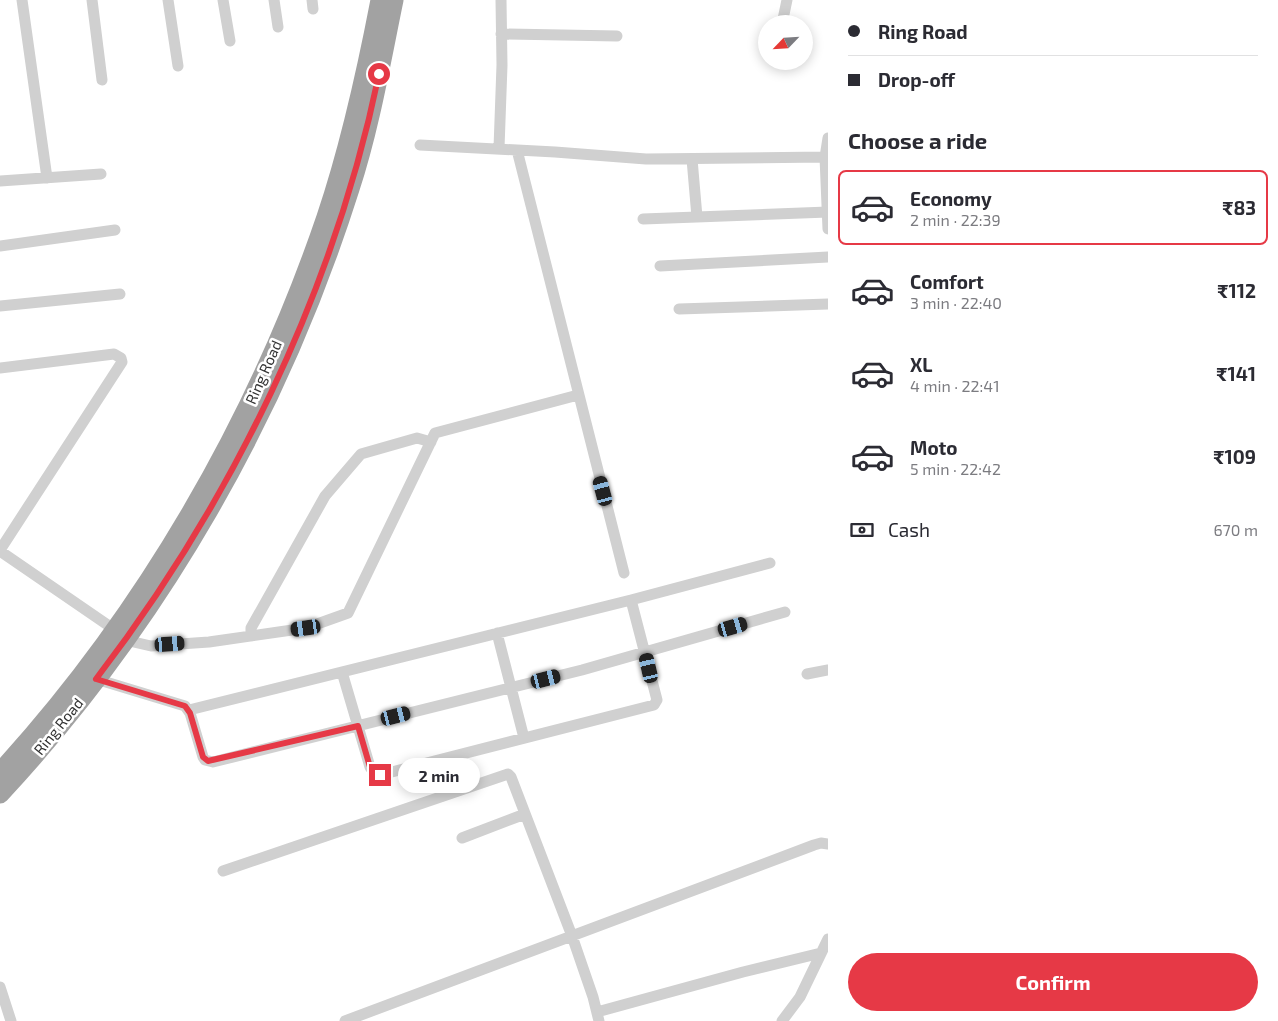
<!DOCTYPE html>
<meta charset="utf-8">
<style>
body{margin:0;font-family:"Exo 2",sans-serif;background:#f7f7f7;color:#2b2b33;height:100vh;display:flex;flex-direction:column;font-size:19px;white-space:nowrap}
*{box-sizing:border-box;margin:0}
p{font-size:16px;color:#7c7c81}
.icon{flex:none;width:28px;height:28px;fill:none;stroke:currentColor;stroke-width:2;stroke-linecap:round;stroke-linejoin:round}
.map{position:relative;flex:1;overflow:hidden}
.drawer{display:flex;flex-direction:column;background:#fff;width:450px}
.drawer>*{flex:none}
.hud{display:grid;align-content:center;height:110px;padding:0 20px;background:#fff}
.needle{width:32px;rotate:245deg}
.tools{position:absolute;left:758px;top:15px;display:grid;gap:10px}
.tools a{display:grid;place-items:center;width:55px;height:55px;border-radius:50%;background:#fff;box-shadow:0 2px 12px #0003;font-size:25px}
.end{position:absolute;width:22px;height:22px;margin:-11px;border:6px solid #e63946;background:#fff;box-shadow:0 0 0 2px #fff}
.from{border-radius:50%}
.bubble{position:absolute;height:35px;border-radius:18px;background:#fff;box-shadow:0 2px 12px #0003;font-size:16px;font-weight:700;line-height:35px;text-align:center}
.car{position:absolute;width:15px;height:30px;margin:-15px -8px;border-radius:6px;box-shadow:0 0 4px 1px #0007;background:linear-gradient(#222 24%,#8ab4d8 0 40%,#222 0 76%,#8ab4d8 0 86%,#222 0)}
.hud b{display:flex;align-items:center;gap:18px;height:48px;font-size:19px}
.hud b+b{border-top:1px solid #e1e1e2}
.hud i{width:12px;height:12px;background:#2b2b33}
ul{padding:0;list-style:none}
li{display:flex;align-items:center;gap:15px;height:75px;margin:0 10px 8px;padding:0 10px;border:2px solid transparent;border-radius:8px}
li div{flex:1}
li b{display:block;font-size:19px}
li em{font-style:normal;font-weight:700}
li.selected{border-color:#e63946}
li>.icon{width:45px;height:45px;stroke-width:1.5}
h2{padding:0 20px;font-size:22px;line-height:60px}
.pay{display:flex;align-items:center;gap:12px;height:55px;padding:0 20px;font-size:19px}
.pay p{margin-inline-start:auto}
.primary-button{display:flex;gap:10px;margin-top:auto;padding:10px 20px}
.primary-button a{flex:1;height:58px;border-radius:30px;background:#e63946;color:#fff;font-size:20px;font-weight:700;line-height:58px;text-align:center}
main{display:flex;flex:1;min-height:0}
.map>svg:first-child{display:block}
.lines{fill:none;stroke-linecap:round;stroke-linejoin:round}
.minor{stroke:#d0d0d0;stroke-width:11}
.trunk{stroke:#a2a2a2;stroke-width:19}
.route{stroke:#e63946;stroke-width:6}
.labels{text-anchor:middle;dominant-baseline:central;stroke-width:5;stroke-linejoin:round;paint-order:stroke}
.street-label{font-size:15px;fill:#333;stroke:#fff}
</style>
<main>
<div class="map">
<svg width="828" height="1021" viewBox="0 0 828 1021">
<rect width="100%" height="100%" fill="#fff"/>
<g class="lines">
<path class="minor" d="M 22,0 L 47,178
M 92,0 L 102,80
M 168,0 L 178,66
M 223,0 L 230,41
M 274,0 L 278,27
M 312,0 L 313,9
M 782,24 L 787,0
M 501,34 L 617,36
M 828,138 L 825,157 L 828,229
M 420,145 L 555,152 L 646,159 L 825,157
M 499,148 L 502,65 L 501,0
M 517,150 L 624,573
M 692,159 L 697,217
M 0,181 L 101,174
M 643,219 L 828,212
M 0,246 L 115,230
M 660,266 L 828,257
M 0,306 L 120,294
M 679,309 L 828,304
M 0,368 L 114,354 L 121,358 L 122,362 L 0,550
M 0,551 L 115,630
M 497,633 L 524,738
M 251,636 L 251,628 L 325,496 L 361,454 L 417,438 L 431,442
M 125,640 L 151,646 L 209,642 L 306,628 L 348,613 L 435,433 L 578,395
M 342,672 L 370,767 L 375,774 L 380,775 L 654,705 L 657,700 L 631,600
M 807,674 L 828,670
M 96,679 L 185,706 L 190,713 L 203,757 L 205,760 L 213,762 L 582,670 L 785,612
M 189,710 L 631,600 L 770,563
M 462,838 L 525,814
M 223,871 L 508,774 L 511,777 L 572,936 L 593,997 L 599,1021
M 0,987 L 11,1021
M 597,1012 L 743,972 L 821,953
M 345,1021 L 814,845 L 821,843 L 828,844
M 782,1021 L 800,997 L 828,939"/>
<path class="trunk" d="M 0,772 C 145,614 257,420 326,217 C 350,146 366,73 380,0
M 0,794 C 160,622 279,413 350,189 C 370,128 381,63 394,0"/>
</g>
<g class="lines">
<path class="route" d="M 379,74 C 334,292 231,503 96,679 L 185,706 L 190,713 L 203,757 L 208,761 L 358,726 L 370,767 L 375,774 L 380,775"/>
</g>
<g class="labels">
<g class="street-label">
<text transform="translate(263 372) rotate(-66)">Ring Road</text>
<text transform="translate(58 726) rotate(-51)">Ring Road</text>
</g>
</g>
</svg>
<div class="tools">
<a><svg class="needle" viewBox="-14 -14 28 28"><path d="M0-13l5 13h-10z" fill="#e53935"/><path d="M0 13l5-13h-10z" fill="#7c7c81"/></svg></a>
</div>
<i class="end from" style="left:379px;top:74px"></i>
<i class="end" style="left:380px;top:775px"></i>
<div class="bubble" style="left:398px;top:758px;width:82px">2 min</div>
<i class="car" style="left:603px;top:491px;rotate:345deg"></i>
<i class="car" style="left:733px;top:627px;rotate:74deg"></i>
<i class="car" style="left:306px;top:628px;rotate:262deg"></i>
<i class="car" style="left:170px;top:644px;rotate:86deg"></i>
<i class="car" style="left:649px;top:668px;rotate:347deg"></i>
<i class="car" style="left:546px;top:679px;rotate:76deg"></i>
<i class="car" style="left:396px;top:716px;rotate:76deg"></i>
</div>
<section class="drawer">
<div class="hud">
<b><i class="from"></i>Ring Road</b>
<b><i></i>Drop-off</b>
</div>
<h2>Choose a ride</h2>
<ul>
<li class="selected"><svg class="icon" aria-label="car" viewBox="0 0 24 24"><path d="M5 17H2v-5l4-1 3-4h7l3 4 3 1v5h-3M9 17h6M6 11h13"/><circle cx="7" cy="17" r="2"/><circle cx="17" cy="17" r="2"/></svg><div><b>Economy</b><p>2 min · 22:39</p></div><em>₹83</em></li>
<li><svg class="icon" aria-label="car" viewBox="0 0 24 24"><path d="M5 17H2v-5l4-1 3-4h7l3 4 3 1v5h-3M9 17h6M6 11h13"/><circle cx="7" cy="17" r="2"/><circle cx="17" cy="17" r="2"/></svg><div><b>Comfort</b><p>3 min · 22:40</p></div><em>₹112</em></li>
<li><svg class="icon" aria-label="car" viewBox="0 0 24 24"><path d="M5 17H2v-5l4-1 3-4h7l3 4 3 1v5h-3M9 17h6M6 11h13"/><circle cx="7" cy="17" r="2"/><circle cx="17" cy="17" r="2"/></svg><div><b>XL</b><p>4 min · 22:41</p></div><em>₹141</em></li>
<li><svg class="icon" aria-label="car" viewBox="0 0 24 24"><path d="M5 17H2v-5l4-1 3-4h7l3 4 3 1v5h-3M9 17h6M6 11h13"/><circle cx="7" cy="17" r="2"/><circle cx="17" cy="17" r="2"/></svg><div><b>Moto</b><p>5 min · 22:42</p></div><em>₹109</em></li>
</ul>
<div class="pay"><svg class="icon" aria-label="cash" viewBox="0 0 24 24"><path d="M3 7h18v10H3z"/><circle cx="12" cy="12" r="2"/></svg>Cash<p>670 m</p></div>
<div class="primary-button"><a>Confirm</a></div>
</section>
</main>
